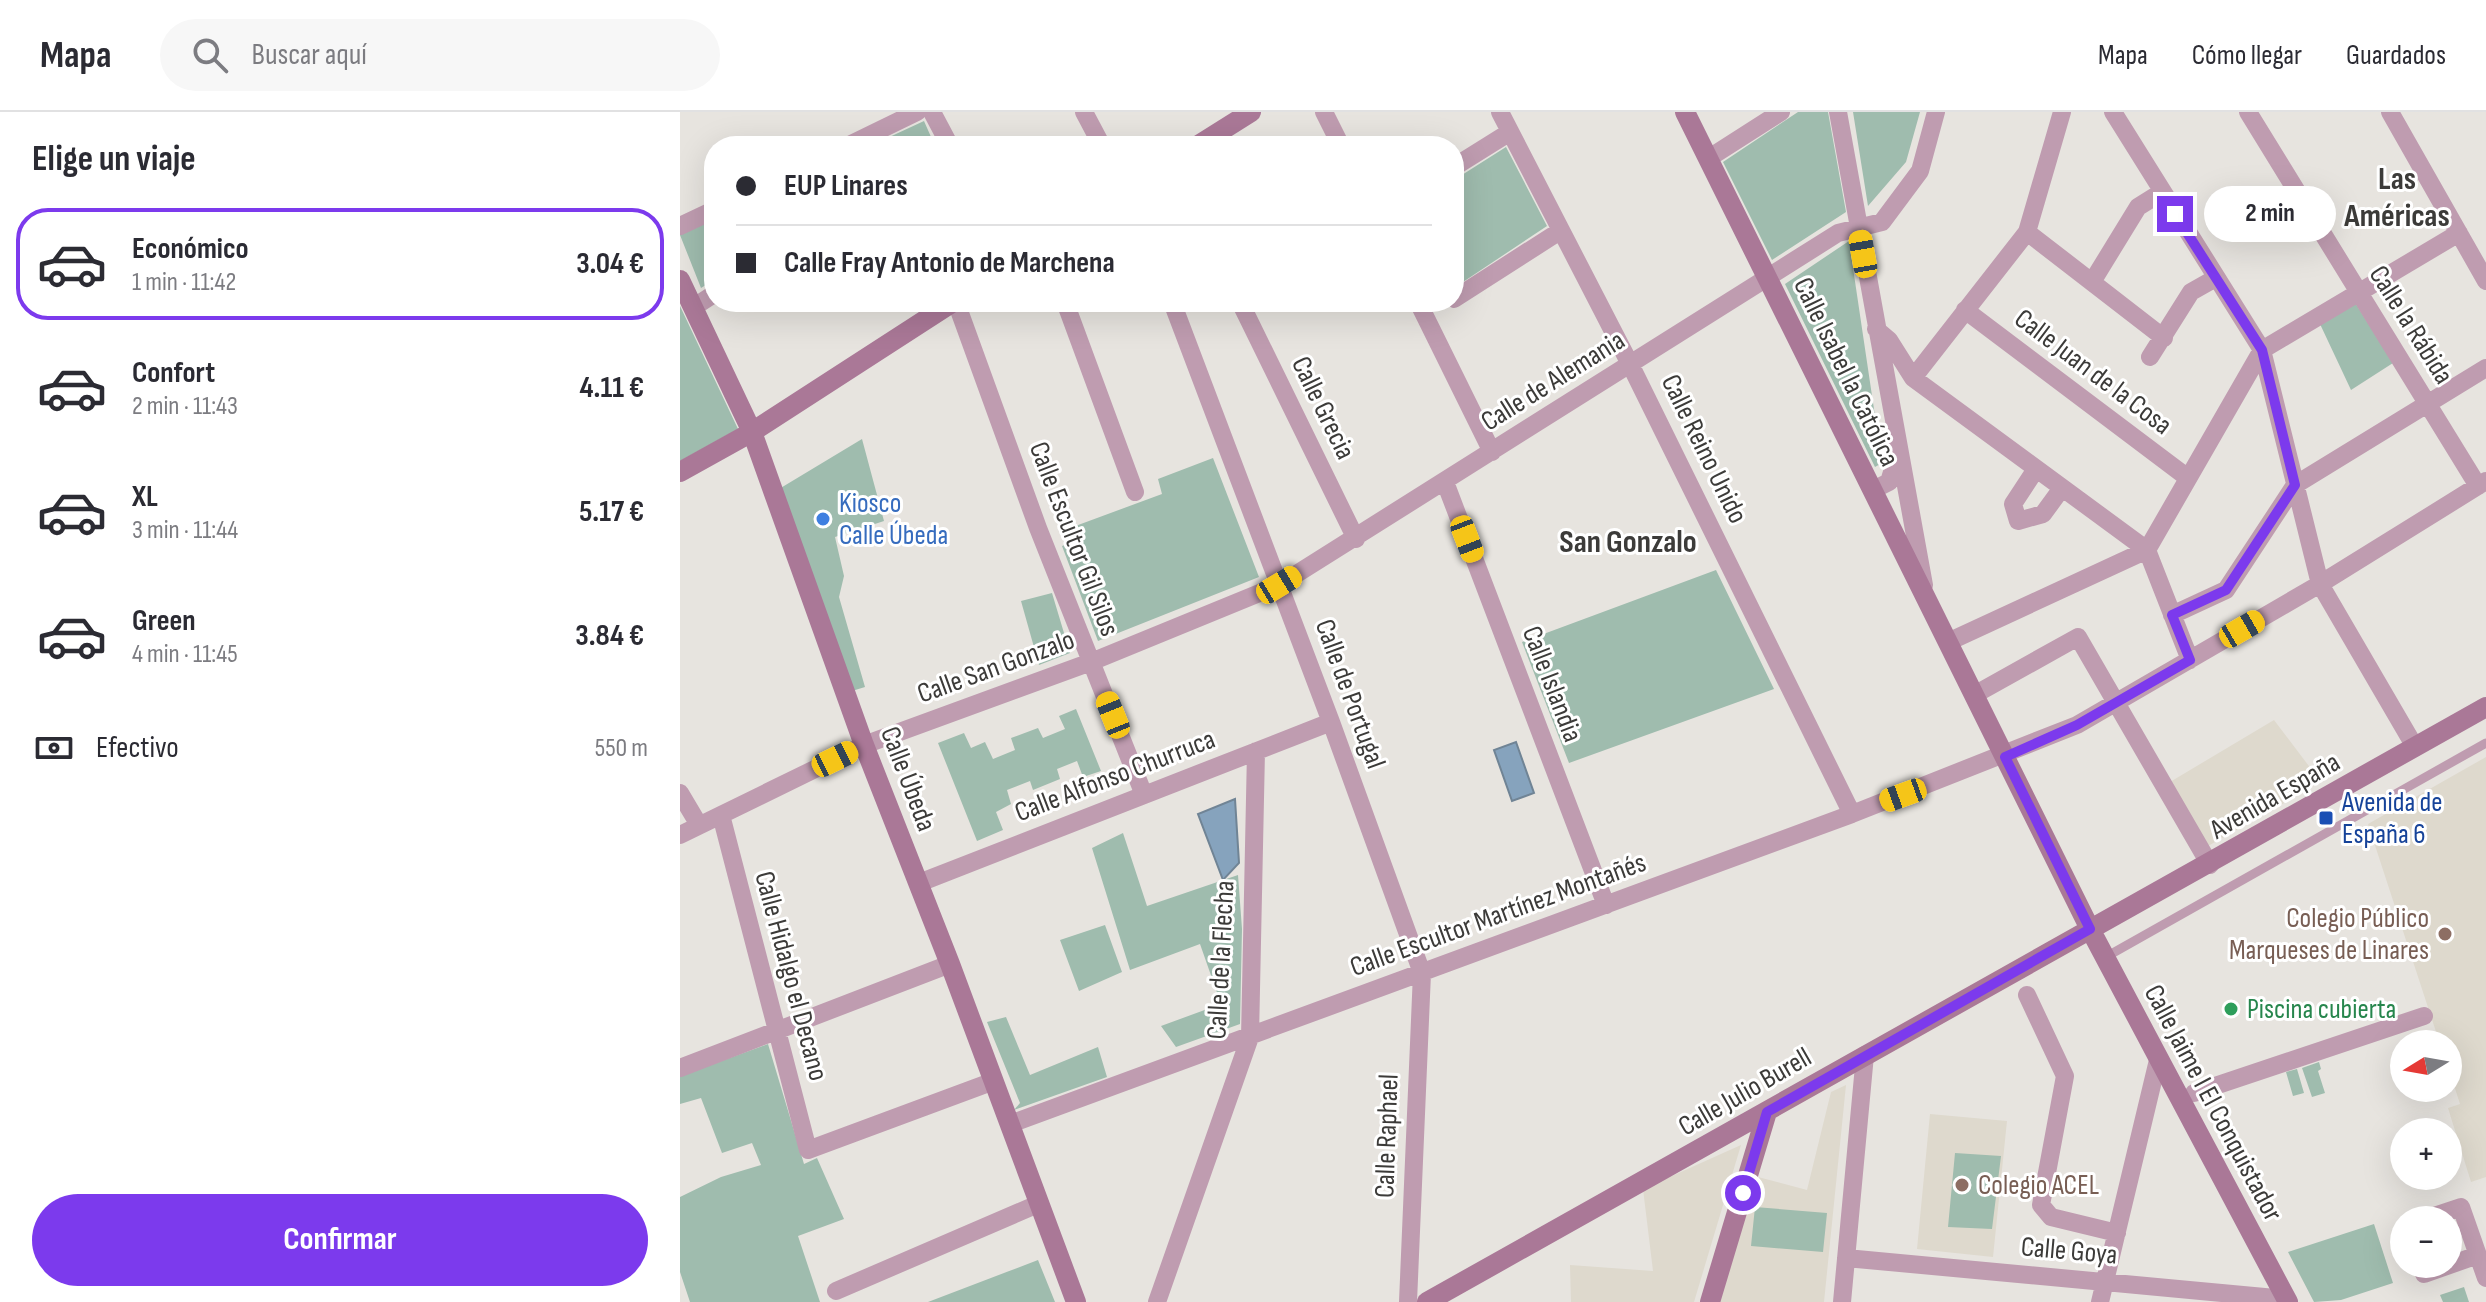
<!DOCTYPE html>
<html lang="es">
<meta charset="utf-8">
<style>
body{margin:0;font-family:"Sofia Sans Condensed",sans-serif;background:#f7f7f7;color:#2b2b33;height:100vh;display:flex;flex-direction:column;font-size:30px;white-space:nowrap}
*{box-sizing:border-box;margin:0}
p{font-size:26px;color:#7c7c81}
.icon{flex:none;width:44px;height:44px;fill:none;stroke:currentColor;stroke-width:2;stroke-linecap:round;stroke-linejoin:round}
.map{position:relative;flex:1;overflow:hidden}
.details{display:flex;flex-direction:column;background:#fff;width:680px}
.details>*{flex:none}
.hud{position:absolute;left:24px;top:24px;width:760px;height:176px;border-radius:32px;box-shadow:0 8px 32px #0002;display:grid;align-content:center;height:176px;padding:0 32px;background:#fff}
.needle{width:52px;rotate:259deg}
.controls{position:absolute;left:1710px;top:918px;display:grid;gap:16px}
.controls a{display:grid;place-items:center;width:72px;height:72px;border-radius:50%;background:#fff;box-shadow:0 8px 32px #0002;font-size:40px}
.end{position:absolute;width:36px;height:36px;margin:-18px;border:10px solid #7c3aed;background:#fff;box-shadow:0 0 0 4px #fff}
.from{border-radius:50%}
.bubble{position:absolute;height:56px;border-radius:28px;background:#fff;box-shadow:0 8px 32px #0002;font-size:26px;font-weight:700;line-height:56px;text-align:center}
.car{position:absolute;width:24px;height:48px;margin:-24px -12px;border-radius:10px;box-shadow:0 0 6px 2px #0007;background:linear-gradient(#f5c518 24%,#345 0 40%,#f5c518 0 76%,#345 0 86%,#f5c518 0)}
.hud b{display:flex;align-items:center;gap:28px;height:76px;font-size:30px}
.hud b+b{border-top:2px solid #e1e1e2}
.hud i{width:20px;height:20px;background:#2b2b33}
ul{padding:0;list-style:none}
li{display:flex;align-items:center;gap:24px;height:112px;margin:0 16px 12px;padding:0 16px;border:4px solid transparent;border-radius:32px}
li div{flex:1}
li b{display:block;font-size:30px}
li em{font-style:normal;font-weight:700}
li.active{border-color:#7c3aed}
li>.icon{width:72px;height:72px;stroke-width:1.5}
h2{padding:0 32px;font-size:36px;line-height:96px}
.pay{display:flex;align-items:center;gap:20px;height:88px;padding:0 32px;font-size:30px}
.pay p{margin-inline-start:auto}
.button{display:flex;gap:16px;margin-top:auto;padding:16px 32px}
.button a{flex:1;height:92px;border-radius:48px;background:#7c3aed;color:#fff;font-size:32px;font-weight:700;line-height:92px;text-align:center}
header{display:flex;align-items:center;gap:48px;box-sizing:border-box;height:112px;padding:0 40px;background:#fff;border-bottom:2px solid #e1e1e2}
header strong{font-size:38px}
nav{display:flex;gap:44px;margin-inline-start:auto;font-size:28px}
.search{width:560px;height:72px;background:#f7f7f7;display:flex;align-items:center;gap:20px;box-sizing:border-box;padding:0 28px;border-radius:44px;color:#7c7c81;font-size:30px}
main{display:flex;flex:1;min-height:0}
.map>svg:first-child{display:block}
.built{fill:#ded9cd}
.green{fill:#9fbcae}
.water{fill:#86a3bd;stroke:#708495;stroke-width:2}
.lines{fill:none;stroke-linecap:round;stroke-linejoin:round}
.lane{stroke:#bf9cb0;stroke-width:9}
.street{stroke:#bf9cb0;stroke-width:18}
.secondary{stroke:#aa7897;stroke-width:20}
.route{stroke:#7c3aed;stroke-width:10}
.shop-dot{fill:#3f7fe0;stroke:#fff;stroke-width:3}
.transit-dot{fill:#1a4fb4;stroke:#fff;stroke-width:3}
.education-dot{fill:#8d6e63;stroke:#fff;stroke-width:3}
.leisure-dot{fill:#2e9e5b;stroke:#fff;stroke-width:3}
.labels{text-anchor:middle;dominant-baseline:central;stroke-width:6;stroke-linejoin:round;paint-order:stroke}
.street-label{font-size:28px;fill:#3c3b39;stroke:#fff}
.shop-label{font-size:28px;fill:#366cbe;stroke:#fff;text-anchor:start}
.transit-label{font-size:28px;fill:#164399;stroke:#fff;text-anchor:start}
.education-label{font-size:28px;fill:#785e54;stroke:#fff;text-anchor:end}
.leisure-label{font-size:28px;fill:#27864d;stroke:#fff;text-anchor:start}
.quarter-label{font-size:32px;font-weight:bold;fill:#3c3b39;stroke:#fff}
</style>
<header>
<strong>Mapa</strong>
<div class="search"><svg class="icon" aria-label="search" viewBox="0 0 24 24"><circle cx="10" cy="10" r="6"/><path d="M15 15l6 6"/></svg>Buscar aquí</div>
<nav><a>Mapa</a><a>Cómo llegar</a><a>Guardados</a></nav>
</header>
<main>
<section class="details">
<h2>Elige un viaje</h2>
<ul>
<li class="active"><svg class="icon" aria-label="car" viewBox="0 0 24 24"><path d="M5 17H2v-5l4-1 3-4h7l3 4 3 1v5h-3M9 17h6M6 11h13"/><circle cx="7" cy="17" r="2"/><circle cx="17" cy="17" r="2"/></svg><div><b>Económico</b><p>1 min · 11:42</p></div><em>3.04 €</em></li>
<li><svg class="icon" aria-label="car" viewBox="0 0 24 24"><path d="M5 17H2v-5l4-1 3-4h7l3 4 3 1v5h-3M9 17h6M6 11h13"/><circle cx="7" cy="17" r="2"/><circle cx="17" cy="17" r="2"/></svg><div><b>Confort</b><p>2 min · 11:43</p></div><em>4.11 €</em></li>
<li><svg class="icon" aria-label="car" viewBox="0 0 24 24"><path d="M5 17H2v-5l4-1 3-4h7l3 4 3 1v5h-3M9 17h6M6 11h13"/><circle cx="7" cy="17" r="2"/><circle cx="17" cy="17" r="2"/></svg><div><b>XL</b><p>3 min · 11:44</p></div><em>5.17 €</em></li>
<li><svg class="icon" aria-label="car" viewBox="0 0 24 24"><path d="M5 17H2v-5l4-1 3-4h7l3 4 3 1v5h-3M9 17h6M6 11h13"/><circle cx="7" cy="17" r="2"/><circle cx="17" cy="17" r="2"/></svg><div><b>Green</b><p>4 min · 11:45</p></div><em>3.84 €</em></li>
</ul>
<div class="pay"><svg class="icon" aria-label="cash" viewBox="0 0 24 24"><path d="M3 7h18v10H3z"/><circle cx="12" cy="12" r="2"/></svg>Efectivo<p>550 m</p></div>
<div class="button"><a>Confirmar</a></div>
</section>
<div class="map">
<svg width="1806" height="1190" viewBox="0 0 1806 1190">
<rect width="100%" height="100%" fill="#e7e4df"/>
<path class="built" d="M 1594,608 L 1641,670 L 1528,734 L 1490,670 Z
M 1806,645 L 1806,1065 L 1791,1070 L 1768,996 L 1780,992 L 1768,955 L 1768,932 L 1760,932 L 1688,712 Z
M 1166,973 L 1144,1190 L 1038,1190 L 1078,1065 L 1127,1078 L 1151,980 Z
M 1250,1002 L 1327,1009 L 1313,1145 L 1237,1137 Z
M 1061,1033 L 1014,1190 L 891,1190 L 890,1153 L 973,1159 L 963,1077 Z"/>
<path class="green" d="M 1118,0 L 1148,0 L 1166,100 L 1092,148 L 1043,50 Z
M 1173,0 L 1240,0 L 1226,50 L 1188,94 Z
M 244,9 L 255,34 L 190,34 Z
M 826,35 L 867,114 L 774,176 L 774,68 Z
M 34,107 L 34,168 L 21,176 L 0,123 Z
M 1169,129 L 1202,351 L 1195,355 L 1105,172 Z
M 1676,192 L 1713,251 L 1671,278 L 1640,212 Z
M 0,194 L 58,317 L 0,349 Z
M 182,327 L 204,409 L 155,425 L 164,464 L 159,485 L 185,575 L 172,579 L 99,377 Z
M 533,346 L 579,465 L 418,529 L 382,434 L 395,429 L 390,416 L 482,382 L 478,367 Z
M 1036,458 L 1094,577 L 889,651 L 842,530 Z
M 372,481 L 390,541 L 359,553 L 341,489 Z
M 396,597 L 421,659 L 403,665 L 397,649 L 377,657 L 380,667 L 353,678 L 350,669 L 327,678 L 331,692 L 316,700 L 323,718 L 297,729 L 258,631 L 284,621 L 291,636 L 305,630 L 313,647 L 335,638 L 331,626 L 358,616 L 363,626 L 385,617 L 379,604 Z
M 443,721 L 467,794 L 558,763 L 562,817 L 560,912 L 496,935 L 481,914 L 541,892 L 520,832 L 450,858 L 412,736 Z
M 425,813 L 442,860 L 399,879 L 380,828 Z
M 326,905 L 350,963 L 418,935 L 427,965 L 334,998 L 340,991 L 307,910 Z
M 88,932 L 124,1052 L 137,1046 L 164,1107 L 118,1124 L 140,1190 L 10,1190 L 0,1160 L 0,1085 L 41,1065 L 81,1053 L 72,1031 L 42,1041 L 21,986 L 0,992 L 0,964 Z
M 1639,950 L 1641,957 L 1638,959 L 1645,981 L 1632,985 L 1622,956 Z
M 1617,957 L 1624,981 L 1613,984 L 1606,960 Z
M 1275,1041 L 1321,1044 L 1312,1117 L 1268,1115 Z
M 1075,1095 L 1147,1101 L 1143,1140 L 1071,1134 Z
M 1694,1112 L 1713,1171 L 1661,1188 L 1634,1190 L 1608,1140 Z
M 358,1148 L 375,1190 L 248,1190 Z
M 1784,1175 L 1789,1190 L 1763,1190 L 1760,1183 Z"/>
<path class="water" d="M 836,630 L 854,681 L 832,689 L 814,638 Z
M 555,687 L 559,751 L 543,768 L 518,702 Z"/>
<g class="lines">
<path class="lane" d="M 1424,846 L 1806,631"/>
<path class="street" d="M 252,0 L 270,34
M 404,0 L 422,34
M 644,0 L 661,34
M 820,0 L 951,254 L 1172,702
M 1158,0 L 1244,473
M 1433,0 L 1582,238 L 1640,472 L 1735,635
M 1568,0 L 1798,374
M 1710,0 L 1806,169
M 167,34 L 237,0
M 1029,46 L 1101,0
M 774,55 L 830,20
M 0,114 L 34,98
M 1347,120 L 1484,226
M 1412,170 L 1458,95 L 1482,80
M 774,187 L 880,119
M 276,190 L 358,416 L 464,683
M 385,190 L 455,380
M 492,190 L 651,610 L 742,861 L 728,1190
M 560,190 L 676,427
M 738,190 L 812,340
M 14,195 L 34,182
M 1285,198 L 1508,366
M 1196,217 L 1209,228 L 1233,266 L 1467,438 L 1510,548
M 1470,245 L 1511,180 L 1534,167
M 1233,266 L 1347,120 L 1382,0
M 1356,357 L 1333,392 L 1338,409 L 1363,402 L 1382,376
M 765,370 L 926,793
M 1193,378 L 1209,370 L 1217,344
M 1492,503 L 1546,478 L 1615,373 L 1806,256
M 1268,530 L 1467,438 L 1582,238 L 1779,121
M 1294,583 L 1398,525 L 1530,753
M 0,681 L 19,713
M 41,703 L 128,1038 L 314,969
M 0,723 L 184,633 L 411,550 L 599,473 L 1158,121 L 1202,110 L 1240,59 L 1256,0
M 239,771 L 651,610
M 1347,883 L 1385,964 L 1361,1093 L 1371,1105 L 1437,1121
M 0,956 L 270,852
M 1514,981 L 1744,904
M 330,1012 L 1172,702 L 1397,613 L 1640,472 L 1806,369
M 1742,1108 L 1781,1095 L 1806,1166
M 1166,1146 L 1606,1187
M 1741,1152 L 1744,1162 L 1798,1143
M 156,1179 L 358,1092
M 477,1190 L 570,925 L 576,639
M 1162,1190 L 1185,943
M 1420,1190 L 1478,948"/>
<path class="secondary" d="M 1005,0 L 1410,817 L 1608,1190
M 517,34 L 571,0
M 0,168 L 72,320 L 184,633 L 270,852 L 396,1190
M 0,360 L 72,320 L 273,190
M 747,1190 L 1806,595
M 1030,1190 L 1087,1000"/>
</g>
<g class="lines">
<path class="route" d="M 1063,1081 L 1087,1000 L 1410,817 L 1325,645 L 1397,613 L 1510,548 L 1492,503 L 1546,478 L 1615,373 L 1582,238 L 1495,102"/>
</g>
<circle class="shop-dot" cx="143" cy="407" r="8"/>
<rect class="transit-dot" x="1638" y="698" width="16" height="16" rx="4"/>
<g class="education-dot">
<circle cx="1765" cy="822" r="8"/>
<circle cx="1282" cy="1073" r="8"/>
</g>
<circle class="leisure-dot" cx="1551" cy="897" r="8"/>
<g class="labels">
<g class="street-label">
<text transform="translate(1731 213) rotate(58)">Calle la Rábida</text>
<text transform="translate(1166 260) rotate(64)">Calle Isabel la Católica</text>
<text transform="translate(1413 260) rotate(37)">Calle Juan de la Cosa</text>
<text transform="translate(873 269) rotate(-32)">Calle de Alemania</text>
<text transform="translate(643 296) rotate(64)">Calle Grecia</text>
<text transform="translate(1024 337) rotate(64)">Calle Reino Unido</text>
<text transform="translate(394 427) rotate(69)">Calle Escultor Gil Silos</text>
<text transform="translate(316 555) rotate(-20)">Calle San Gonzalo</text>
<text transform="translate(872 572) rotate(69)">Calle Islandia</text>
<text transform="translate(670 582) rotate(70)">Calle de Portugal</text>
<text transform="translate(435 664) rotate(-21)">Calle Alfonso Churruca</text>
<text transform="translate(228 667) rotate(69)">Calle Úbeda</text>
<text transform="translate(1595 684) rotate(-30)">Avenida España</text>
<text transform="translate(818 803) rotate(-20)">Calle Escultor Martínez Montañés</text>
<text transform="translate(541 848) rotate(-87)">Calle de la Flecha</text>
<text transform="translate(111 864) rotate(75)">Calle Hidalgo el Decano</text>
<text transform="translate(1065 980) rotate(-30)">Calle Julio Burell</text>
<text transform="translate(1533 991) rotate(62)">Calle Jaime I El Conquistador</text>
<text transform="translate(707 1024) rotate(-88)">Calle Raphael</text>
<text transform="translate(1389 1139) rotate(5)">Calle Goya</text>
</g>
<g class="shop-label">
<text x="159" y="391">Kiosco<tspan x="159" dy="32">Calle Úbeda</tspan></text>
</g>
<g class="transit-label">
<text x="1662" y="690">Avenida de<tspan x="1662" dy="32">España 6</tspan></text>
</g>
<g class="education-label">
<text x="1749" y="806">Colegio Público<tspan x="1749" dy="32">Marqueses de Linares</tspan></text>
<text x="1298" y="1073" text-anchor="start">Colegio ACEL</text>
</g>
<g class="leisure-label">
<text x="1567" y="897">Piscina cubierta</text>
</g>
<g class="quarter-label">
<text x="1717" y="67">Las<tspan x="1717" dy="37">Américas</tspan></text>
<text x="948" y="430">San Gonzalo</text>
</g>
</g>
</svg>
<div class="controls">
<a><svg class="needle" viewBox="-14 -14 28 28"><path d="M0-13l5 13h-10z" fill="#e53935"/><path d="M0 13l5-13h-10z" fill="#7c7c81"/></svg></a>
<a>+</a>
<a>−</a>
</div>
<i class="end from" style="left:1063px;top:1081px"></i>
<i class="end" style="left:1495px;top:102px"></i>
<div class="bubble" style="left:1524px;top:74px;width:132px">2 min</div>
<i class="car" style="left:1183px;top:142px;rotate:350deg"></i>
<i class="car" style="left:787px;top:427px;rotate:159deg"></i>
<i class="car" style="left:599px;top:473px;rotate:59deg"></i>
<i class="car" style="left:1562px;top:517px;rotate:60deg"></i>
<i class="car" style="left:433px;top:603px;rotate:338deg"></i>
<i class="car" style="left:155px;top:647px;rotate:64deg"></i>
<i class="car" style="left:1223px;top:683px;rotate:250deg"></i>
<div class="hud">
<b><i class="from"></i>EUP Linares</b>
<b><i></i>Calle Fray Antonio de Marchena</b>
</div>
</div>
</main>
